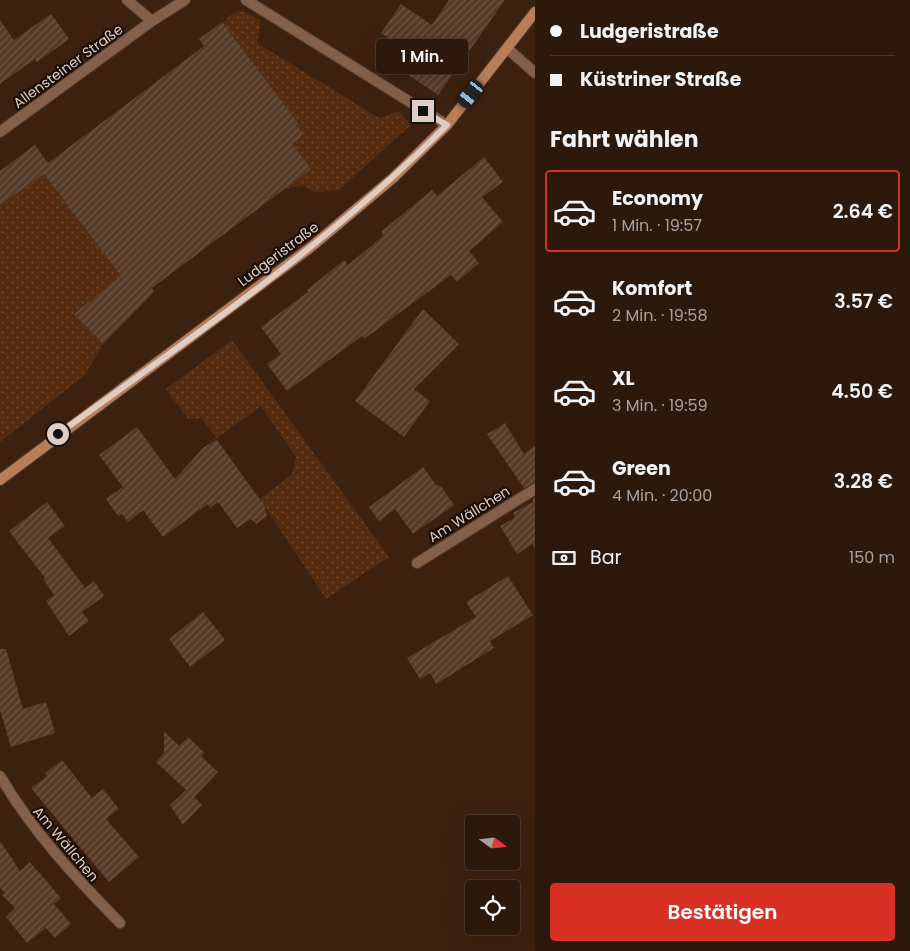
<!DOCTYPE html>
<html lang="de">
<meta charset="utf-8">
<style>
body{margin:0;font-family:Poppins,sans-serif;background:#39261a;color:#f1f3f6;height:100vh;display:flex;flex-direction:column;font-size:19px;white-space:nowrap}
*{box-sizing:border-box;margin:0}
p{font-size:16px;color:#a7a09d}
.icon{flex:none;width:28px;height:28px;fill:none;stroke:currentColor;stroke-width:2;stroke-linecap:round;stroke-linejoin:round}
.map{position:relative;flex:1;overflow:hidden}
.side{display:flex;flex-direction:column;background:#2d190c;width:375px}
.side>*{flex:none}
.guide{display:grid;align-content:center;height:110px;padding:0 15px;background:#2d190c}
.needle{width:32px;rotate:105deg}
.fabs{position:absolute;left:465px;top:815px;display:grid;gap:10px}
.fabs a{display:grid;place-items:center;width:55px;height:55px;border-radius:5px;background:#2d190c;box-shadow:0 5px 20px #0002,0 0 0 1px #48382d;font-size:25px}
.end{position:absolute;width:22px;height:22px;margin:-11px;border:6px solid #dfcdc3;background:#111;box-shadow:0 0 0 2px #111}
.from{border-radius:50%}
.bubble{position:absolute;height:35px;border-radius:5px;background:#2d190c;box-shadow:0 5px 20px #0002,0 0 0 1px #48382d;font-size:16px;font-weight:600;line-height:35px;text-align:center}
.car{position:absolute;width:15px;height:30px;margin:-15px -8px;border-radius:6px;box-shadow:0 0 4px 1px #0007;background:linear-gradient(#222 24%,#8ab4d8 0 40%,#222 0 76%,#8ab4d8 0 86%,#222 0)}
.guide b{display:flex;align-items:center;gap:18px;height:48px;font-size:19px}
.guide b+b{border-top:1px solid #48382d}
.guide i{width:12px;height:12px;background:#f1f3f6}
ul{padding:0;list-style:none}
li{display:flex;align-items:center;gap:15px;height:82px;margin:0 10px 8px;padding:0 5px;border:2px solid transparent;border-radius:5px}
li div{flex:1}
li b{display:block;font-size:19px}
li em{font-style:normal;font-weight:600}
li.current{border-color:#d93025}
li>.icon{width:45px;height:45px;stroke-width:1.5}
h2{padding:0 15px;font-size:22px;line-height:60px}
.pay{display:flex;align-items:center;gap:12px;height:55px;padding:0 15px;font-size:19px}
.pay p{margin-inline-start:auto}
.primary-button{display:flex;gap:10px;margin-top:auto;padding:10px 15px}
.primary-button a{flex:1;height:58px;border-radius:5px;background:#d93025;color:#fff;font-size:20px;font-weight:600;line-height:58px;text-align:center}
main{display:flex;flex:1;min-height:0}
.map>svg:first-child{display:block}
.grass{fill:url(#grass-dots)}
.building{fill:url(#building-hatch)}
.lines{fill:none;stroke-linecap:round;stroke-linejoin:round}
.street-casing{stroke:#563d2d;stroke-width:12}
.secondary-casing{stroke:#563d2d;stroke-width:12}
.street{stroke:#84604a;stroke-width:10}
.secondary{stroke:#b87e5a;stroke-width:10}
.route{stroke:#dfcdc3;stroke-width:6}
.labels{text-anchor:middle;dominant-baseline:central;stroke-width:4.5;stroke-linejoin:round;paint-order:stroke}
.street-label{font-size:14px;fill:#dfcdc3;stroke:#1a0e07}
</style>
<main>
<div class="map">
<svg width="535" height="951" viewBox="0 0 535 951">
<defs>
<pattern id="grass-dots" width="8" height="8" patternUnits="userSpaceOnUse" patternTransform="scale(1.25)"><rect width="8" height="8" fill="#552c10"/><path d="M2 2h.1M6 6h.1" fill="none" stroke="#6d4931" stroke-width="1.8" stroke-linecap="round"/></pattern>
<pattern id="building-hatch" width="6" height="6" patternUnits="userSpaceOnUse" patternTransform="scale(1.25)"><rect width="6" height="6" fill="#573b29"/><path d="M-1 1l2-2M0 6l6-6M5 7l2-2" fill="none" stroke="#6f5646"/></pattern>
</defs>
<rect width="100%" height="100%" fill="#3c2110"/>
<path class="grass" d="M 239,11 L 247,13 L 261,21 L 257,43 L 379,118 L 399,111 L 411,125 L 339,190 L 315,192 L 304,186 L 286,188 L 311,169 L 291,145 L 304,135 L 296,125 L 301,120 L 297,122 L 223,23 L 229,16 Z
M 44,174 L 121,276 L 74,314 L 103,344 L 85,375 L 0,442 L 0,205 Z
M 232,340 L 389,557 L 326,599 L 260,499 L 292,474 L 296,457 L 261,406 L 217,438 L 201,418 L 188,419 L 166,389 Z"/>
<path class="building" d="M 449,0 L 505,0 L 438,95 L 382,57 L 393,41 L 381,33 L 401,4 L 432,25 Z
M 51,14 L 69,39 L 37,62 L 35,59 L 0,84 L 0,20 L 14,40 Z
M 222,22 L 298,123 L 296,125 L 304,135 L 292,144 L 311,169 L 152,288 L 154,292 L 103,344 L 74,314 L 121,276 L 44,174 L 0,205 L 0,171 L 35,145 L 48,163 L 204,46 L 199,39 Z
M 484,157 L 503,182 L 482,197 L 503,222 L 469,251 L 479,263 L 457,282 L 451,275 L 364,339 L 362,336 L 287,391 L 267,364 L 281,354 L 261,327 L 308,292 L 307,290 L 344,260 L 348,265 L 383,236 L 382,231 L 432,190 L 437,196 Z
M 423,309 L 459,344 L 414,389 L 430,401 L 404,437 L 355,401 Z
M 505,423 L 524,454 L 535,446 L 535,482 L 524,488 L 487,434 Z
M 137,427 L 175,479 L 204,447 L 217,440 L 264,505 L 267,516 L 256,524 L 251,519 L 237,528 L 218,502 L 210,508 L 208,504 L 163,537 L 143,510 L 128,522 L 122,514 L 118,516 L 106,499 L 123,487 L 99,455 Z
M 423,467 L 436,485 L 441,486 L 454,505 L 413,534 L 395,509 L 379,521 L 369,507 Z
M 535,497 L 535,548 L 533,544 L 517,554 L 500,526 L 513,519 L 515,516 L 513,513 L 533,502 L 532,499 Z
M 47,502 L 65,526 L 48,538 L 85,588 L 94,581 L 104,596 L 82,612 L 89,621 L 69,636 L 46,601 L 54,595 L 43,579 L 45,578 L 9,531 Z
M 508,576 L 533,615 L 490,641 L 494,648 L 436,684 L 430,673 L 420,679 L 407,658 L 476,617 L 466,602 Z
M 203,612 L 225,640 L 190,667 L 169,639 Z
M 0,649 L 6,649 L 23,709 L 46,702 L 55,733 L 11,747 L 0,710 Z
M 164,731 L 179,746 L 188,737 L 205,753 L 201,756 L 218,772 L 194,797 L 202,805 L 183,825 L 170,805 L 186,790 L 156,762 L 164,753 Z
M 62,760 L 92,798 L 103,789 L 119,809 L 106,819 L 139,857 L 109,882 L 31,788 L 47,776 L 45,773 Z
M 0,841 L 20,871 L 30,862 L 61,898 L 54,904 L 71,924 L 55,938 L 46,928 L 27,943 L 6,917 L 15,908 L 2,895 L 5,893 L 0,888 Z"/>
<g class="lines">
<defs>
<path id="street" d="M 127,0 L 152,21 L 185,0
M 246,0 L 447,125
M 508,49 L 535,73
M 0,132 L 152,21
M 417,563 L 535,489
M 0,776 C 33,832 75,877 120,923"/>
<path id="secondary" d="M 0,480 L 311,247 L 393,178 L 447,125 L 535,12"/>
</defs>
<use href="#street" class="street-casing"/>
<use href="#secondary" class="secondary-casing"/>
<use href="#street" class="street"/>
<use href="#secondary" class="secondary"/>
</g>
<g class="lines">
<path class="route" d="M 58,434 C 192,337 330,243 447,125 L 423,111"/>
</g>
<g class="labels">
<g class="street-label">
<text transform="translate(68 66) rotate(-36)">Allensteiner Straße</text>
<text transform="translate(278 254) rotate(-37)">Ludgeristraße</text>
<text transform="translate(469 514) rotate(-32)">Am Wällchen</text>
<text transform="translate(66 844) rotate(50)">Am Wällchen</text>
</g>
</g>
</svg>
<div class="fabs">
<a><svg class="needle" viewBox="-14 -14 28 28"><path d="M0-13l5 13h-10z" fill="#e53935"/><path d="M0 13l5-13h-10z" fill="#a7a09d"/></svg></a>
<a><svg class="icon" aria-label="locate" viewBox="0 0 24 24"><circle cx="12" cy="12" r="6"/><path d="M12 2v4M12 18v4M2 12h4M18 12h4"/></svg></a>
</div>
<i class="end from" style="left:58px;top:434px"></i>
<i class="end" style="left:423px;top:111px"></i>
<div class="bubble" style="left:376px;top:39px;width:92px">1 Min.</div>
<i class="car" style="left:471px;top:94px;rotate:219deg"></i>
</div>
<section class="side">
<div class="guide">
<b><i class="from"></i>Ludgeristraße</b>
<b><i></i>Küstriner Straße</b>
</div>
<h2>Fahrt wählen</h2>
<ul>
<li class="current"><svg class="icon" aria-label="car" viewBox="0 0 24 24"><path d="M5 17H2v-5l4-1 3-4h7l3 4 3 1v5h-3M9 17h6M6 11h13"/><circle cx="7" cy="17" r="2"/><circle cx="17" cy="17" r="2"/></svg><div><b>Economy</b><p>1 Min. · 19:57</p></div><em>2.64 €</em></li>
<li><svg class="icon" aria-label="car" viewBox="0 0 24 24"><path d="M5 17H2v-5l4-1 3-4h7l3 4 3 1v5h-3M9 17h6M6 11h13"/><circle cx="7" cy="17" r="2"/><circle cx="17" cy="17" r="2"/></svg><div><b>Komfort</b><p>2 Min. · 19:58</p></div><em>3.57 €</em></li>
<li><svg class="icon" aria-label="car" viewBox="0 0 24 24"><path d="M5 17H2v-5l4-1 3-4h7l3 4 3 1v5h-3M9 17h6M6 11h13"/><circle cx="7" cy="17" r="2"/><circle cx="17" cy="17" r="2"/></svg><div><b>XL</b><p>3 Min. · 19:59</p></div><em>4.50 €</em></li>
<li><svg class="icon" aria-label="car" viewBox="0 0 24 24"><path d="M5 17H2v-5l4-1 3-4h7l3 4 3 1v5h-3M9 17h6M6 11h13"/><circle cx="7" cy="17" r="2"/><circle cx="17" cy="17" r="2"/></svg><div><b>Green</b><p>4 Min. · 20:00</p></div><em>3.28 €</em></li>
</ul>
<div class="pay"><svg class="icon" aria-label="cash" viewBox="0 0 24 24"><path d="M3 7h18v10H3z"/><circle cx="12" cy="12" r="2"/></svg>Bar<p>150 m</p></div>
<div class="primary-button"><a>Bestätigen</a></div>
</section>
</main>
